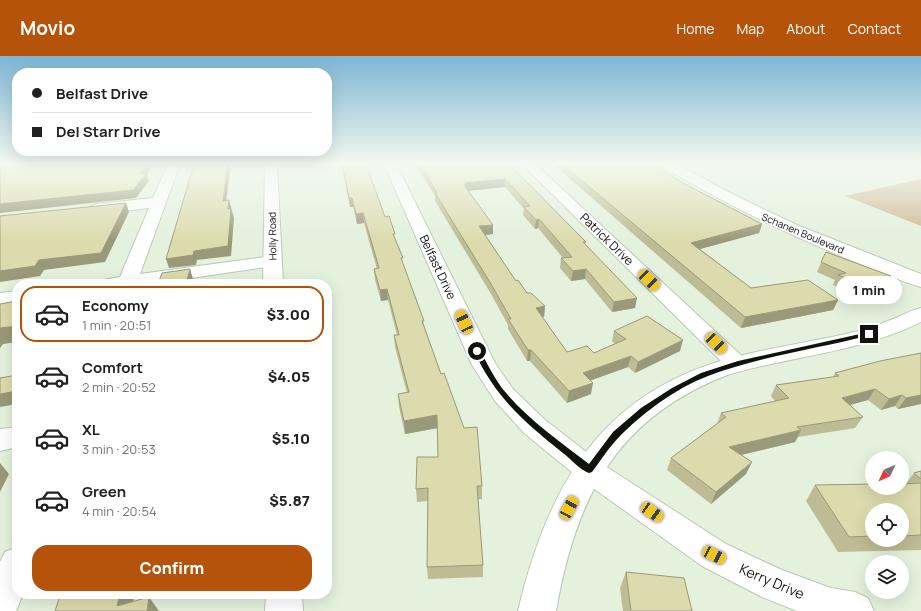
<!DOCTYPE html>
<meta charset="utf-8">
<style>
body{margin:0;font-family:Manrope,sans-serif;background:#f6f6f6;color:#202124;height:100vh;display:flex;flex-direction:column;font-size:15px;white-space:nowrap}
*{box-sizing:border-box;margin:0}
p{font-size:13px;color:#757577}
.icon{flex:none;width:22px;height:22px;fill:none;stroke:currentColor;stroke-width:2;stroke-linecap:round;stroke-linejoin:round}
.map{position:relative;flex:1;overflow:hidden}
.details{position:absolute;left:12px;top:223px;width:320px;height:320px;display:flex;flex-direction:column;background:#fff;border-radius:16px;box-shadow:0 4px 16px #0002}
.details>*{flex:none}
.banner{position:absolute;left:12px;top:12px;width:320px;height:88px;border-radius:16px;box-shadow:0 4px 16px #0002;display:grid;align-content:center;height:88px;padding:0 20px;background:#fff}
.needle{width:26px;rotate:226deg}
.tools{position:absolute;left:865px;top:395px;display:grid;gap:8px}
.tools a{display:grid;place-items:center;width:44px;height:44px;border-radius:50%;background:#fff;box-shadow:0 4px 16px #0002;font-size:20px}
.end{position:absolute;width:18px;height:18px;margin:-9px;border:5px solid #0f130c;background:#fff;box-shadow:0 0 0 2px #fff}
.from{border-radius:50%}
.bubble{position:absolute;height:28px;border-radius:14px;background:#fff;box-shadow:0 4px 16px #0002;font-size:13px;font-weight:800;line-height:28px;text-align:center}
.car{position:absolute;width:12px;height:24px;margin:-12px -6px;border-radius:5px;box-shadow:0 0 3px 1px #0007;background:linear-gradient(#f5c518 24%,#345 0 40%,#f5c518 0 76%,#345 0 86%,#f5c518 0)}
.banner b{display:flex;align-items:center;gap:14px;height:38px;font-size:15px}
.banner b+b{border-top:1px solid #e0e0e0}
.banner i{width:10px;height:10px;background:#202124}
ul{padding:7px 0 0;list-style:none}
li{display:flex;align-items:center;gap:12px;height:56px;margin:0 8px 6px;padding:0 12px;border:2px solid transparent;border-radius:16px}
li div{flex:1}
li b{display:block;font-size:15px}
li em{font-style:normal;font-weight:800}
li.active{border-color:#b45309}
li>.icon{width:36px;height:36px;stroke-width:1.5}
.cta{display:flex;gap:8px;margin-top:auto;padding:8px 20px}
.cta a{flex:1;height:46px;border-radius:16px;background:#b45309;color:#fff;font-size:16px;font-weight:800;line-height:46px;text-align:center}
header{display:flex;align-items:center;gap:24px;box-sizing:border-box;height:56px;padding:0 20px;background:#b45309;color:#fff}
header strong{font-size:19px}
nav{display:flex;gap:22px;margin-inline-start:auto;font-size:14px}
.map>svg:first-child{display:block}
.green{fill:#cfb998}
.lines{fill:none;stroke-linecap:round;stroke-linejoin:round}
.minor-casing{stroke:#bbc8b4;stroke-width:2}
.tertiary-casing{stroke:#bbc8b4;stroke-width:2}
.secondary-casing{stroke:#bbc8b4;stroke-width:2}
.minor{fill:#fff;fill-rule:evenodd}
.tertiary{fill:#fff;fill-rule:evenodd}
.secondary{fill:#fff;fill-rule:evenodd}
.wall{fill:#bdbc95;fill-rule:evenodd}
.shaded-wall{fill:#9a9979}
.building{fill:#dcdbad;stroke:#9a9979}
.route{fill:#0f130c}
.labels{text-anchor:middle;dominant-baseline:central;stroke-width:3;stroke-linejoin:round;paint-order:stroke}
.far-street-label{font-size:10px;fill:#0f130c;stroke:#fff}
.street-label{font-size:12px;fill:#0f130c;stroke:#fff}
.near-street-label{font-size:14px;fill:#0f130c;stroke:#fff}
</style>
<header>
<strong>Movio</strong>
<nav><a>Home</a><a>Map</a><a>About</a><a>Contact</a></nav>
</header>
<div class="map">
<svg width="921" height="555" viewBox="0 0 921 555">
<rect width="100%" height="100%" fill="#e4f1dd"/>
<path class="green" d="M 921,123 L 921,170 L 845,140 Z"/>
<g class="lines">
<defs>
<path id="minor" d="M 168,108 L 180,108 L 140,218 L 273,200 L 279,201 L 282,205 L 279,209 L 150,228 L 100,228 L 103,224 L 120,221 L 149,152 L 97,158 L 92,156 L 89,153 L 92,150 L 97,148 L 153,142 Z
M 384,108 L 396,108 L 495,307 L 513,333 L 544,363 L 599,406 L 726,488 L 782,514 L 831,532 L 855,536 L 868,542 L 874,555 L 797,555 L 762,541 L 702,510 L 579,422 L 524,377 L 495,345 L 472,309 Z
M 522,108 L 535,108 L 745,303 L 749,308 L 745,313 L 737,316 L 729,313 Z
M 17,235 L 17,247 L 0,249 L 0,237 Z
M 17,371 L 17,391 L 0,395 L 0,373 Z
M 17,491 L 17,538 L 23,538 L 16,555 L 0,555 L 0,506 L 5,496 Z"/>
<path id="tertiary" d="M 662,108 L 677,108 L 734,139 L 797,169 L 921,218 L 921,231 C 899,225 877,214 855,206 C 789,179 725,148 663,111 Z
M 921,252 L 921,266 C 861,296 793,300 730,318 C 616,361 576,441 556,555 L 518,555 C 545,441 593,347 711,308 C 756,293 804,288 850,277 C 865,274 879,269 893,263 C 903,259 911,254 921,252 Z"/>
<path id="secondary" d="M 265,108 L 277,108 L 283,228 L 263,228 Z
M 266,538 L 302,538 L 303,555 L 265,555 Z"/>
</defs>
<use href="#minor" class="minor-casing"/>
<use href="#tertiary" class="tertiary-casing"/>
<use href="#secondary" class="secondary-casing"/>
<use href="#minor" class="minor"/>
<use href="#tertiary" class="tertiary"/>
<use href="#secondary" class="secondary"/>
</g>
<path class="wall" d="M 341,108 L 366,108 L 385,161 L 395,184 L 403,208 L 441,318 L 482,430 L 482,443 L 478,443 L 483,509 L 483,521 L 428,523 L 427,511 L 428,445 L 417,446 L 416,433 L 438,401 L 437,372 L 405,378 L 399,351 L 398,338 L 407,337 L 395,291 L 394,279 L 397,279 L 388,244 L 381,245 L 375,224 L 374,213 L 377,213 L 364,167 L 357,168 L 353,151 L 350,151 Z
M 415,108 L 509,108 L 586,186 L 585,189 L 635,252 L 612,256 L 585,223 L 571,225 L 560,212 L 561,202 L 563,202 L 538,172 L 535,173 L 523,159 L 524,153 L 505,131 L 468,135 L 493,178 L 485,179 L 516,225 L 527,237 L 545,250 L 544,261 L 542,261 L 567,296 L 594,297 L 615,288 L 612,285 L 614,275 L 680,295 L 635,317 L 628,311 L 591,324 L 591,338 L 567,347 L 530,305 L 527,305 L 508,273 L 508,269 L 491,238 L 435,145 L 435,140 Z
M 553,108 L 653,108 L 683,127 L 762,168 L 759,177 L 700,193 L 751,232 L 838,244 L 833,254 L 741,272 Z
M 826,196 L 885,230 L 867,243 L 833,229 L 835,224 L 817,216 Z
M 921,297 L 921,348 L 898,353 L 895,350 L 881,354 L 868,344 L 850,349 L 863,361 L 855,372 L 798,381 L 795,386 L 741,399 L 746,418 L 711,448 L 667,414 L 671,402 L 717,368 L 721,357 L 775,345 L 771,340 L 776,329 L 833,321 L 835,317 Z
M 921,415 L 921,494 L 838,496 L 806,445 L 815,429 L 906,428 L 914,417 ZM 872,454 L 902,454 L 902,484 L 872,484 Z
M 626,516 L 692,555 L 623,555 L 620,532 Z"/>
<path class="shaded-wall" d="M 146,108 L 153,108 L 147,119 L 149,125 L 136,142 L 0,157 L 0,148 L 141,118 Z
M 228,108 L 231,108 L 225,154 L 223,145 Z
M 505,123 L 505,131 L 466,135 L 464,138 L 465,127 Z
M 349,142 L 352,142 L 353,151 L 350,151 Z
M 229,144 L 234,162 L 231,200 L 197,204 L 196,209 L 169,212 L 166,203 L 194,195 L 228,153 Z
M 126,147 L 129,156 L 105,206 L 44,214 L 40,220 L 0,226 L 0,215 L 39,204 Z
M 363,157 L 364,167 L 357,168 L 356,158 Z
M 539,163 L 538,172 L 535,173 L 536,164 Z
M 762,168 L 759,177 L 689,196 L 691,187 Z
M 493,169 L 493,178 L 479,180 L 479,170 Z
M 190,213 L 193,223 L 192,228 L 186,228 Z
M 586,213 L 585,223 L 571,225 L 573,215 Z
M 891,220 L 885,230 L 867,243 L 873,233 Z
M 387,233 L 388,244 L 381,245 L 380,234 Z
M 637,242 L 635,252 L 612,256 L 614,246 Z
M 838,244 L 833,254 L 741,272 L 745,261 Z
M 545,250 L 544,261 L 535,262 L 536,252 Z
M 17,270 L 17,286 L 3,288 L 0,292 L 0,272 Z
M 683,284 L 680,295 L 635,317 L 638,306 Z
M 528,294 L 531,294 L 530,305 L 527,305 Z
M 631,300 L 628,311 L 581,328 L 583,317 Z
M 593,327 L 591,338 L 567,347 L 569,335 Z
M 875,333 L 868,344 L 835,353 L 842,342 Z
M 17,335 L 17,348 L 0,351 L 0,338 Z
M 902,339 L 895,350 L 881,354 L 889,343 Z
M 921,339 L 921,348 L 898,353 L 906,342 Z
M 437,359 L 438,372 L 405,378 L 404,365 Z
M 801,374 L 795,386 L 724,403 L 729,391 Z
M 752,406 L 746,418 L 711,448 L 716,436 Z
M 0,407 L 9,418 L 0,436 Z
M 120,538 L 135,538 L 131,555 L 117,550 Z
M 149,541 L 159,555 L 147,555 Z"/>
<path class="building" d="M 19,108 L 146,108 L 141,118 L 146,118 L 133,134 L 0,148 L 0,109 Z
M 194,108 L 228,108 L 223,145 L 229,144 L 228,153 L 231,153 L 228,190 L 194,195 L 193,199 L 166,203 Z
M 342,108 L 366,108 L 385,161 L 389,160 L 395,178 L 393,178 L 403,202 L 401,202 L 424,265 L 422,265 L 441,318 L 444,317 L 464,372 L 477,371 L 482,430 L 477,430 L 483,509 L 427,511 L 428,432 L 416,433 L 417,401 L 438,401 L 437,359 L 404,365 L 398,338 L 409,336 L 394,279 L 399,279 L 387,233 L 380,234 L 374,213 L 379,212 L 363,157 L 356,158 L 352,142 L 349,142 Z
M 420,108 L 509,108 L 586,186 L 583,186 L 637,242 L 614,246 L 586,213 L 573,215 L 561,202 L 572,201 L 539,163 L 536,164 L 524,151 L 530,150 L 505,123 L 465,127 L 466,129 L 464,129 L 493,169 L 479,170 L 516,225 L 518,224 L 527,237 L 531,237 L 545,250 L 536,252 L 567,296 L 587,290 L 594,297 L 626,283 L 614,275 L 647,260 L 683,284 L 638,306 L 631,300 L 583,317 L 593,327 L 569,335 L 531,294 L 528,294 L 508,263 L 511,263 L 491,228 L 435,137 L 437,137 Z
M 562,108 L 653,108 L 683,127 L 762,168 L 691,187 L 751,232 L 808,224 L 838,244 L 745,261 Z
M 126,147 L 101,197 L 39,204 L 35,210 L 0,215 L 0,160 Z
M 826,196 L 891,220 L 873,233 L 838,219 L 846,217 L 821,206 Z
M 190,213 L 186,228 L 158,228 L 162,217 Z
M 17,245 L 17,270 L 0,272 L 0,248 Z
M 921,297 L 921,339 L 906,342 L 902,339 L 889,343 L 875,333 L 842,342 L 863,361 L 797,371 L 801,374 L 729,391 L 752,406 L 716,436 L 671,402 L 726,361 L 721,357 L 789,342 L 776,329 L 839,320 L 835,317 L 880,305 Z
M 17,319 L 17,335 L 0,338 L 0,322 Z
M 921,415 L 921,423 L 914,417 Z
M 921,427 L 921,479 L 902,480 L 902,454 L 872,454 L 872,480 L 849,481 L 815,429 L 872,428 L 872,432 L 902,432 L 902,428 Z
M 626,516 L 684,522 L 692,555 L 631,555 Z
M 62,538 L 120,538 L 117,550 L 149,541 L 147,555 L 55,555 L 59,543 L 61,542 Z"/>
<linearGradient id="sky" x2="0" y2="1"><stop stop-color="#7db5d3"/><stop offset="0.58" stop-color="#f3f9f0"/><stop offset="1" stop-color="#f3f9f0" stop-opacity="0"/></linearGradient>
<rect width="921" height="185" fill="url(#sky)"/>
<path class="route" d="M 869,276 L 872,278 L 871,279 C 817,293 760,300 708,320 C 676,332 644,356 620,380 C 610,390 601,404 592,416 L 589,417 C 580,414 571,403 563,397 C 524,366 495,341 474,295 L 475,293 L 479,293 C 488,308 495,325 507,338 C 530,365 561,386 589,408 L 613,376 L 641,352 L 672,332 L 701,317 L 738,305 Z"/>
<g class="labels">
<g class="far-street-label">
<text transform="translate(803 177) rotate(23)">Schanen Boulevard</text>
<text transform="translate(272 180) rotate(-91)">Holly Road</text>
</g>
<g class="street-label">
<text transform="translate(607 183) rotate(44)">Patrick Drive</text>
<text transform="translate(438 211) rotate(65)">Belfast Drive</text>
</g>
<g class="near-street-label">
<text transform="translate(772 525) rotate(23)">Kerry Drive</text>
</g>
</g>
</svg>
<div class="tools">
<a><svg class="needle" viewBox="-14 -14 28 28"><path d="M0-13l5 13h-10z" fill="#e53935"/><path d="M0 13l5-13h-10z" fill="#757577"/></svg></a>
<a><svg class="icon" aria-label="locate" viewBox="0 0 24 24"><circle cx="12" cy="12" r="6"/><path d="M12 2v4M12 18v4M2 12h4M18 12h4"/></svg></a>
<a><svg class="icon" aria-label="layers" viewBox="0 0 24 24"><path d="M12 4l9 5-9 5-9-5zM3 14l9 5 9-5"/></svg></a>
</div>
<i class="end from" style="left:477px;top:295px"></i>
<i class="end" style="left:869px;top:278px"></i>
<div class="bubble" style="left:836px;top:220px;width:66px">1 min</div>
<i class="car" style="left:649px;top:224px;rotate:134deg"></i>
<i class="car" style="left:464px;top:266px;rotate:335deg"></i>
<i class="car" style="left:716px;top:287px;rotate:134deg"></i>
<i class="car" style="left:569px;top:452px;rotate:28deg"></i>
<i class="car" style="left:652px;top:456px;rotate:125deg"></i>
<i class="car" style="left:714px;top:499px;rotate:116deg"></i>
<div class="banner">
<b><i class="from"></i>Belfast Drive</b>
<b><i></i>Del Starr Drive</b>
</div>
<section class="details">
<ul>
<li class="active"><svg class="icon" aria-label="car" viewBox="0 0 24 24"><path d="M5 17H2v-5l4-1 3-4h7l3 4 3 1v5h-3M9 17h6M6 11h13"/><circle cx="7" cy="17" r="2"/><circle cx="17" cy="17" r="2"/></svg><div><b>Economy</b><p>1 min · 20:51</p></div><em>$3.00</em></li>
<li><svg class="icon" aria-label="car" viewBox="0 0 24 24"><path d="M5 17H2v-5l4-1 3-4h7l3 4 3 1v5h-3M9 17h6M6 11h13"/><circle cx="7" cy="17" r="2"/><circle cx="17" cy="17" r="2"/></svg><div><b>Comfort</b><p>2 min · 20:52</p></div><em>$4.05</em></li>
<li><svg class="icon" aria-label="car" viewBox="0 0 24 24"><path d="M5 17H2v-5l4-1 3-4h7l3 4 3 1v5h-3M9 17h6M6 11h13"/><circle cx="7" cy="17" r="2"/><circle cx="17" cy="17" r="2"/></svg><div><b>XL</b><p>3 min · 20:53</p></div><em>$5.10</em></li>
<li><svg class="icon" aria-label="car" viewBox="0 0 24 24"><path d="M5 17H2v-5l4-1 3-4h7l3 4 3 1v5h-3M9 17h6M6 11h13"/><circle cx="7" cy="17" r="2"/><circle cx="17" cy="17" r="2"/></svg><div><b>Green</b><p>4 min · 20:54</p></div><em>$5.87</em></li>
</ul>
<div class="cta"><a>Confirm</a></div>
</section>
</div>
